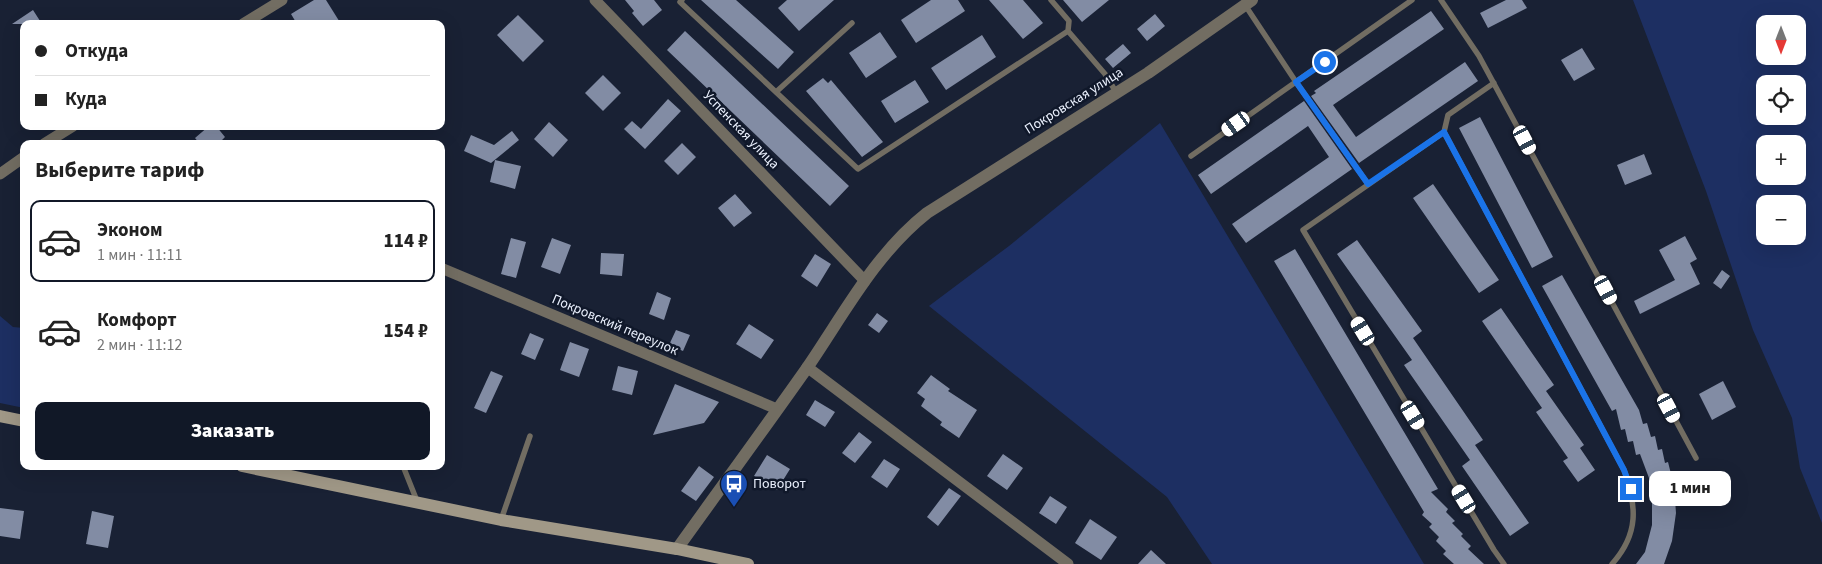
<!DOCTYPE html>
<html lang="ru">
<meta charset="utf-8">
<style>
body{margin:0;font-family:"Source Sans 3",sans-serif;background:#f2f2f2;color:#222;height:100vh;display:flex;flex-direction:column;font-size:19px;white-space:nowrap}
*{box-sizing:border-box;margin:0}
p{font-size:16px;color:#767676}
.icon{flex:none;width:28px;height:28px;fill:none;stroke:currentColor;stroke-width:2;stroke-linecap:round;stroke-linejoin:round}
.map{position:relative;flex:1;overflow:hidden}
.details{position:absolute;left:20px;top:140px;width:425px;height:330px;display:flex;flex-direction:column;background:#fff;border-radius:10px;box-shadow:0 5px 20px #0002}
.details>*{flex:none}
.banner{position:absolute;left:20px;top:20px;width:425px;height:110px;border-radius:10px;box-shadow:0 5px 20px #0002;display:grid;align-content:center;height:110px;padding:0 15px;background:#fff}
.needle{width:32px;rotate:180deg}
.buttons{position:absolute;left:1756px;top:15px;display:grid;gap:10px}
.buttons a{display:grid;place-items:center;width:50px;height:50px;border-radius:10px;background:#fff;box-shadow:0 5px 20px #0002;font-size:25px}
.end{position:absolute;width:22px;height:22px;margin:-11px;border:6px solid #1a73e8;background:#fff;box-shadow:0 0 0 2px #fff}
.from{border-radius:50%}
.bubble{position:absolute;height:35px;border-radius:10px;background:#fff;box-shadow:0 5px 20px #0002;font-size:16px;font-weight:800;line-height:35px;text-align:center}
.car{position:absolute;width:15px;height:30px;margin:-15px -8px;border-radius:6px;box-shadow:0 0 4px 1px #0007;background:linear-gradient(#fff 24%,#345 0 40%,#fff 0 76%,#345 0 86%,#fff 0)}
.banner b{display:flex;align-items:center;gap:18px;height:48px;font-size:19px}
.banner b+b{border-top:1px solid #e0e0e0}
.banner i{width:12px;height:12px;background:#222}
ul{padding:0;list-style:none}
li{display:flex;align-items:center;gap:15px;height:82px;margin:0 10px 8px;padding:0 5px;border:2px solid transparent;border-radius:10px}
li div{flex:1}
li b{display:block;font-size:19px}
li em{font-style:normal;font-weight:800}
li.active{border-color:#111827}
li>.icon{width:45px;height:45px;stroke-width:1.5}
h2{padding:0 15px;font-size:22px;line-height:60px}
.action{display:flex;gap:10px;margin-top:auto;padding:10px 15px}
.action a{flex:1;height:58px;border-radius:10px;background:#111827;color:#fff;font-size:20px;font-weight:800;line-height:58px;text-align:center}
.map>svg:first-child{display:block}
.green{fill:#1d2f62;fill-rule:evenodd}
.building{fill:#828ca4}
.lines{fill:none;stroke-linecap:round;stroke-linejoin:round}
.service{stroke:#726d62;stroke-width:5.5}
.minor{stroke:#726d62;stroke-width:11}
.tertiary{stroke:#726d62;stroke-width:12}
.secondary{stroke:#a09887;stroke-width:12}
.route{stroke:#1a73e8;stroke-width:6}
.labels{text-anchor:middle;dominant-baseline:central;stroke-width:5;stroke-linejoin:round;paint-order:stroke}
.street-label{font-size:14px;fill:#eaf0fd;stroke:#10182a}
.poi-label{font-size:14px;fill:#eaf0fd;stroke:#10182a;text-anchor:start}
</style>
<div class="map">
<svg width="1822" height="564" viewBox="0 0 1822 564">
<rect width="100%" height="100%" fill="#192134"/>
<path class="green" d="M 1633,0 L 1822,0 L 1822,523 L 1800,468 L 1792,418 L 1753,330 L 1706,191 ZM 1765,24 L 1798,24 L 1798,56 L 1765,56 ZM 1765,84 L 1798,84 L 1798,116 L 1765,116 ZM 1765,144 L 1798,144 L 1798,176 L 1765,176 ZM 1765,204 L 1798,204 L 1798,236 L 1765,236 Z
M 1160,123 L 1424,564 L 1212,564 L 1167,497 L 929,306 L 1009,246 Z
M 0,316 L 13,327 L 24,328 L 24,408 L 0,403 Z"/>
<path class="building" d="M 314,0 L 326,0 L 341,24 L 297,24 L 291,14 Z
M 625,0 L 654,0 L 662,10 L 643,26 L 632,13 L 634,11 Z
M 701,0 L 736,0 L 794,52 L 778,69 Z
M 787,0 L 834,0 L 799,31 L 778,8 Z
M 931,0 L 958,0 L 965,11 L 916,43 L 901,20 Z
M 989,0 L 1023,0 L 1043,23 L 1023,39 Z
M 1063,0 L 1109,0 L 1082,22 Z
M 1506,0 L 1522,0 L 1527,8 L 1488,28 L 1480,13 Z
M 33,10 L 42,24 L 12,24 Z
M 1431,11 L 1444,29 L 1333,105 L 1356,137 L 1465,62 L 1478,81 L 1359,163 L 1311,96 L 1316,93 L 1314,91 Z
M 1155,14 L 1165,26 L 1147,41 L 1137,29 Z
M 518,15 L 544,41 L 523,62 L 497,35 Z
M 685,31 L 849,186 L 830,206 L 667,50 Z
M 880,32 L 897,57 L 866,78 L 849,53 Z
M 982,35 L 996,57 L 946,90 L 931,68 Z
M 1123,44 L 1131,53 L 1113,68 L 1105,59 Z
M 1582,48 L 1595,69 L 1574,81 L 1561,60 Z
M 603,75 L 621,93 L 603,111 L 585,93 Z
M 823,78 L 828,83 L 831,80 L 883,142 L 862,157 L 806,91 Z
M 915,80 L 929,102 L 895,123 L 881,101 Z
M 668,99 L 681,111 L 645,149 L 624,129 L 632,121 L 641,129 Z
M 1304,101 L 1352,169 L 1246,243 L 1232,224 L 1329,157 L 1308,126 L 1211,194 L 1198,175 Z
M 1480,117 L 1553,257 L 1532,268 L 1459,128 Z
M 549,122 L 568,140 L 553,157 L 534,139 Z
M 209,126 L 216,126 L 225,137 L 218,144 L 200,144 L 195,138 Z
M 512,131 L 519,140 L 491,163 L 464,151 L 471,135 L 494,145 Z
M 682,143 L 696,157 L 678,175 L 664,161 Z
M 1644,154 L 1652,174 L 1625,185 L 1617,165 Z
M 495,160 L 521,166 L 515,189 L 490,182 Z
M 1433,184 L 1499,280 L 1479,293 L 1413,198 Z
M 735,194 L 752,213 L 734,227 L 718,208 Z
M 1685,236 L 1697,259 L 1690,263 L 1700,284 L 1640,314 L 1634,301 L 1675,280 L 1659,250 Z
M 511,238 L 526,242 L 516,278 L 501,274 Z
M 552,238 L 571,245 L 560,274 L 541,267 Z
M 1357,240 L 1422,331 L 1413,338 L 1483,440 L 1475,445 L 1529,523 L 1510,536 L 1462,466 L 1470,460 L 1404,365 L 1412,360 L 1337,254 Z
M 1295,249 L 1438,489 L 1431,492 L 1448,509 L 1446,512 L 1455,521 L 1452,523 L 1463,534 L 1461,536 L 1471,546 L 1468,549 L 1484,564 L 1454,564 L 1443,554 L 1446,551 L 1436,541 L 1439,537 L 1429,527 L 1432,524 L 1422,515 L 1424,512 L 1274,261 Z
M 601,253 L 624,254 L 622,276 L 600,274 Z
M 815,254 L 831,264 L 817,287 L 801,276 Z
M 1722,270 L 1730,276 L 1721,289 L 1713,283 Z
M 1562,275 L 1639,410 L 1643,424 L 1647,423 L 1651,437 L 1655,436 L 1658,450 L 1662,449 L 1665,463 L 1668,462 L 1674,486 L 1676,513 L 1672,541 L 1664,564 L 1636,564 L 1645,552 L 1652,525 L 1652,502 L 1649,478 L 1640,454 L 1636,455 L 1633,441 L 1628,442 L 1625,429 L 1621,430 L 1616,409 L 1612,411 L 1542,286 Z
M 657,292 L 671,298 L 664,320 L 649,314 Z
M 1501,308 L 1554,385 L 1546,391 L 1584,445 L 1580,448 L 1595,470 L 1578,482 L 1563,461 L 1568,458 L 1536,412 L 1542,408 L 1482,321 Z
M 877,313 L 888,321 L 879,333 L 868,325 Z
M 749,324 L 774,340 L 761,359 L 736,344 Z
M 676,330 L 690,335 L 683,351 L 669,345 Z
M 530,333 L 544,339 L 535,360 L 521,354 Z
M 570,342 L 589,349 L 579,377 L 560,370 Z
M 618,366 L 638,371 L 632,395 L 612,390 Z
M 491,371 L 503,376 L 486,413 L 474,408 Z
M 931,375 L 950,389 L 948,391 L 977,410 L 959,438 L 940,425 L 942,422 L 921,406 L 925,399 L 917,393 Z
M 1723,381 L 1736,407 L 1712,420 L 1699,394 Z
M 675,384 L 719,402 L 704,423 L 653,435 Z
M 815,400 L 835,412 L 825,427 L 806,415 Z
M 859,432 L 872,442 L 855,463 L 842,453 Z
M 1003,454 L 1023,468 L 1007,490 L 987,476 Z
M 767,455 L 790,469 L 777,490 L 754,476 Z
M 884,459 L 900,469 L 887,488 L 871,477 Z
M 699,466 L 714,477 L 696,501 L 681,491 Z
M 949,488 L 961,496 L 938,526 L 927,517 Z
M 1050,496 L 1067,507 L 1056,524 L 1039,513 Z
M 0,508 L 24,511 L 20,539 L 0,536 Z
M 92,511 L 114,516 L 108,548 L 86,544 Z
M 1090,519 L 1117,537 L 1101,560 L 1075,543 Z
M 1151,550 L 1166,564 L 1138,564 Z"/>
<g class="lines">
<path class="service" d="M 682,0 L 680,2 L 858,169 L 1068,31
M 1051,0 L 1069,21 L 1068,31 L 1105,74 L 1116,92
M 1441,0 L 1479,56 L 1696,458
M 1245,5 L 1296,82 L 1368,184
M 1494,83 L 1448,115 L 1444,132 L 1303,230 L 1494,550 L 1504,564
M 776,92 L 852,23
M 1444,132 L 1624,470 C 1637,506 1639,534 1612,564
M 1191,156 L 1412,0
M 403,466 L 417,501
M 501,520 L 530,436"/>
<path class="minor" d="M 595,0 L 865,281
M 243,24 L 282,0
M 44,144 L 73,126
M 0,174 L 24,157
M 441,268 L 777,409
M 807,367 L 1068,564"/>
<path class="tertiary" d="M 677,549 C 720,489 764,429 807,368 C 844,314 875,254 927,213 L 1148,73 L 1252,0"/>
<path class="secondary" d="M 0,416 L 24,421
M 242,466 L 501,520 L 677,549 L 748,564"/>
</g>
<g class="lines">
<path class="route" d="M 1325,62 L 1296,82 L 1368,184 L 1444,132 L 1624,470 L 1631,489"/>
</g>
<defs>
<symbol id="bus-pin" viewBox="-11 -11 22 30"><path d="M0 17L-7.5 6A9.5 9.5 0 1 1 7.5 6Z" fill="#1a4fb4" stroke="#10182a"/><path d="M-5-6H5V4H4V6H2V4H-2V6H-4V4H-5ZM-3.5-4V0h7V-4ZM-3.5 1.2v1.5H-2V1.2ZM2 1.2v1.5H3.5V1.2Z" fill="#fff"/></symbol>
</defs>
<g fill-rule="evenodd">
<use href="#bus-pin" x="718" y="468" width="32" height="43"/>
</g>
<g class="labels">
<g class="street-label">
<text transform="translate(1074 101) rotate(-32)">Покровская улица</text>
<text transform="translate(741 130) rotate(46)">Успенская улица</text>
<text transform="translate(615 325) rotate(23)">Покровский переулок</text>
</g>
<g class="poi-label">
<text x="753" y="484">Поворот</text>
</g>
</g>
</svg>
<div class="buttons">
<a><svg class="needle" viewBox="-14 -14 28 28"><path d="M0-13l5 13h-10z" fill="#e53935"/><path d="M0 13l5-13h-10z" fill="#767676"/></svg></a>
<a><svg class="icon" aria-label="locate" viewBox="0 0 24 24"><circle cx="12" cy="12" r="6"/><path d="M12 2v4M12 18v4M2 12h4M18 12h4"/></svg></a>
<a>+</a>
<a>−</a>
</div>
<i class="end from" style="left:1325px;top:62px"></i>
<i class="end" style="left:1631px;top:489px"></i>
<div class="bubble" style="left:1649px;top:471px;width:82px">1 мин</div>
<i class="car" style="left:1236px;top:124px;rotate:235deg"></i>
<i class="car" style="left:1525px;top:140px;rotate:152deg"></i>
<i class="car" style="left:1606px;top:290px;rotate:152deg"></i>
<i class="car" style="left:1363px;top:331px;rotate:329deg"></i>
<i class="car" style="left:1669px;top:408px;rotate:152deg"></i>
<i class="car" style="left:1413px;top:415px;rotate:149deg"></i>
<i class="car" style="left:1464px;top:499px;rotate:329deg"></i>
<div class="banner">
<b><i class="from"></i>Откуда</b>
<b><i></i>Куда</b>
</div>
<section class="details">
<h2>Выберите тариф</h2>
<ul>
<li class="active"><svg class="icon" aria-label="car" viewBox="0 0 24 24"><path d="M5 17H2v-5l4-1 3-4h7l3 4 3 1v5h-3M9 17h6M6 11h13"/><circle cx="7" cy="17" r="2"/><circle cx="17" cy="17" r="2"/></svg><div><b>Эконом</b><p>1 мин · 11:11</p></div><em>114 ₽</em></li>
<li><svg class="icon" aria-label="car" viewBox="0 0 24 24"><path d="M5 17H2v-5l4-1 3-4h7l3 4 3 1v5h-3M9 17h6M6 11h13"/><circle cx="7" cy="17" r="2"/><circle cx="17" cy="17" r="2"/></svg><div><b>Комфорт</b><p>2 мин · 11:12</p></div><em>154 ₽</em></li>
</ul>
<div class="action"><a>Заказать</a></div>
</section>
</div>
